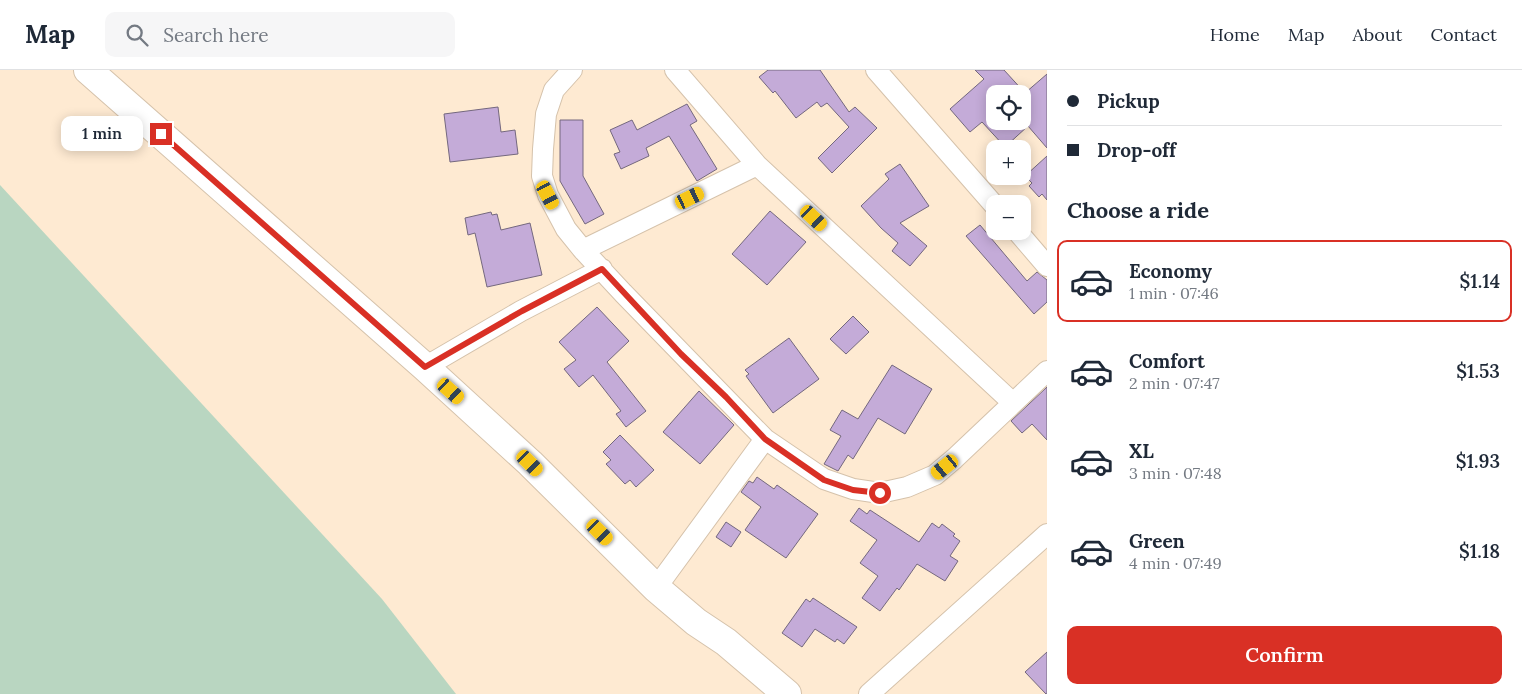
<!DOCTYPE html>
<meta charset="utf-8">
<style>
body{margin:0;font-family:Lora,serif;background:#f6f6f7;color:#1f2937;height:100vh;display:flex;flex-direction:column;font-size:19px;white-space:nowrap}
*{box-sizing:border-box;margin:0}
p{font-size:16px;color:#747a83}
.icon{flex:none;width:28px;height:28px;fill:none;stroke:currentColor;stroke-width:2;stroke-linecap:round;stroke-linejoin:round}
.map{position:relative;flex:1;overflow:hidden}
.drawer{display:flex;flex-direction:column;background:#fff;width:475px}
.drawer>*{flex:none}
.banner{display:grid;align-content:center;height:110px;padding:0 20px;background:#fff}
.tools{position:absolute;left:986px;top:15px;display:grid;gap:10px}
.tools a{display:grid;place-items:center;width:45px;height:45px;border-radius:10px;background:#fff;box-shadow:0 2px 12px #0003;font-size:25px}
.end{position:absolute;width:22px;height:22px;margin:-11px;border:6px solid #d93025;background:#fff;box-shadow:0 0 0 2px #fff}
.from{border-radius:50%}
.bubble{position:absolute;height:35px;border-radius:10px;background:#fff;box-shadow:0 2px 12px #0003;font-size:16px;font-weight:600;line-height:35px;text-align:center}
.car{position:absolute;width:15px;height:30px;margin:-15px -8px;border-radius:6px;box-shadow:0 0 4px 1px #0007;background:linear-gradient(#f5c518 24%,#345 0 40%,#f5c518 0 76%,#345 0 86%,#f5c518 0)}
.banner b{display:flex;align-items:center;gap:18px;height:48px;font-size:19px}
.banner b+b{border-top:1px solid #e0e1e3}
.banner i{width:12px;height:12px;background:#1f2937}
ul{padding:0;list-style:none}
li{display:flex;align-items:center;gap:15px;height:82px;margin:0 10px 8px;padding:0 10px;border:2px solid transparent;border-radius:10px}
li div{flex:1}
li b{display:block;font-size:19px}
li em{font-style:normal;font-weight:600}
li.on{border-color:#d93025}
li>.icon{width:45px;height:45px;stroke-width:1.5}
h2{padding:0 20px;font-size:22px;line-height:60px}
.primary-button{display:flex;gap:10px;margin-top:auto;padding:10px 20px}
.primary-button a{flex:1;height:58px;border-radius:10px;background:#d93025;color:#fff;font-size:20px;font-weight:600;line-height:58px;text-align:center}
header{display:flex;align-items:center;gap:30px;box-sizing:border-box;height:70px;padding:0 25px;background:#fff;border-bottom:1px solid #e0e1e3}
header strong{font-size:24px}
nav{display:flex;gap:28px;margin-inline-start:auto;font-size:18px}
.search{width:350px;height:45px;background:#f6f6f7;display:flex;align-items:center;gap:12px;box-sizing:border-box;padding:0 18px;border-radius:10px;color:#747a83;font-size:19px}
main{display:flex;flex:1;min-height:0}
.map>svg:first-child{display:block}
.green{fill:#b9d6c1}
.building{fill:#c4abd8;stroke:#74687e;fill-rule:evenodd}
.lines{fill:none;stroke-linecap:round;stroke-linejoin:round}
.street-casing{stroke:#d5c2ab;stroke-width:22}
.secondary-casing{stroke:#d5c2ab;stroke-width:30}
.street{stroke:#fff;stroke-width:20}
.secondary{stroke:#fff;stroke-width:28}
.route{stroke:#d93025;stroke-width:6}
</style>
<header>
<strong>Map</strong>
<div class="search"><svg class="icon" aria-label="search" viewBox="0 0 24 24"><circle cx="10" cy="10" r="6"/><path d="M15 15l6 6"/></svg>Search here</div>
<nav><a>Home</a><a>Map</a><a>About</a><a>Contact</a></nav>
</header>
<main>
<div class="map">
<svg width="1047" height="624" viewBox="0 0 1047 624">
<rect width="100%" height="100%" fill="#feead2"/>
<path class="green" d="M 0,115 L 382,529 L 456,624 L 0,624 Z"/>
<path class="building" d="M 768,0 L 820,0 L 849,42 L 855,37 L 877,58 L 832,103 L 818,88 L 849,57 L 827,33 L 821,37 L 817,32 L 796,48 L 775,21 L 773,23 L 759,7 Z
M 975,0 L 1004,0 L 1025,23 L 1047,4 L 1047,78 L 1028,56 L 1005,77 L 982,52 L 970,62 L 950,39 L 984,9 ZM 995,24 L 1025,24 L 1022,26 L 1023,51 L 995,51 Z
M 687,34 L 697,51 L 690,55 L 717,99 L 697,111 L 669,66 L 646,78 L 649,86 L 621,99 L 614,84 L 620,82 L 610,60 L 632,50 L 637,60 Z
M 498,37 L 501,62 L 515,60 L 518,84 L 450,92 L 444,44 Z
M 560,50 L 583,50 L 583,106 L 604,144 L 585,154 L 560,111 Z
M 1047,86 L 1047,130 L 1042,124 L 1039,127 L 1029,116 L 1032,113 L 1025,106 Z
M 900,94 L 929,136 L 900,153 L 927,176 L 910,196 L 892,181 L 898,173 L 881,158 L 861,136 L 889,109 L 885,104 Z
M 770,141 L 806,172 L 767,215 L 732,184 Z
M 491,142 L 492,145 L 497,144 L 501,160 L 530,153 L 542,205 L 487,217 L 475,163 L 468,165 L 465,148 Z
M 980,155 L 1027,211 L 1037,202 L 1047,210 L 1047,232 L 1034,244 L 966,166 Z
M 597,237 L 629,271 L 607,292 L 646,341 L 626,357 L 616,344 L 621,341 L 593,305 L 579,317 L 564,299 L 576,290 L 559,272 Z
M 853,246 L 869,262 L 846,284 L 830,269 Z
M 789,268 L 819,309 L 773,343 L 746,306 L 749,304 L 745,300 Z
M 892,295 L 932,319 L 905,364 L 878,348 L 853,389 L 848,385 L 838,401 L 824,394 L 841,366 L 830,360 L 842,340 L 858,349 Z
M 1047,317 L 1047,370 L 1032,354 L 1022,363 L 1011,351 Z
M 699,321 L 734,355 L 700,394 L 663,362 Z
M 620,365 L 654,400 L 636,417 L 630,410 L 625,414 L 606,394 L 611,390 L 603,382 Z
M 757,407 L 774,419 L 777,415 L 818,444 L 786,488 L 745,460 L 761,437 L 741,422 L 749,411 L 753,413 Z
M 859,438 L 867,444 L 870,440 L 919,472 L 932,453 L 939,458 L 942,454 L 955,464 L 953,466 L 960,471 L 950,486 L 958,491 L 945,511 L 917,494 L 899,520 L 897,518 L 880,541 L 862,528 L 878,506 L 860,493 L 877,470 L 850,451 Z
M 726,452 L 741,462 L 731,477 L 716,467 Z
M 813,528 L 857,557 L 844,574 L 837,569 L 835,572 L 815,559 L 802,577 L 782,563 L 806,529 L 810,532 Z
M 1047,582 L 1047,624 L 1046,624 L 1025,602 Z"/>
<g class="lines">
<defs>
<path id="street" d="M 572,0 L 554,20 L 546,44 L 543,79 L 542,106 L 548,125 L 566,159 L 583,180 L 623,223 L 765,369 L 824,409 L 853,419 L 880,423 L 907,417 L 935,405 L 954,389 L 1047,301
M 675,0 L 757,95
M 876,0 L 995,136
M 1017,161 L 1047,196
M 583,180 L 757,95 L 1013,333
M 425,297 L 521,241 L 602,199
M 656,518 L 765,369
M 869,624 L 1047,464"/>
<path id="secondary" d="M 88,0 L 425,297 L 530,393 L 656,518 L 696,552 L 726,572 L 787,624"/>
</defs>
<use href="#street" class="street-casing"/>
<use href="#secondary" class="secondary-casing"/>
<use href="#street" class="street"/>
<use href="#secondary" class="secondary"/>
</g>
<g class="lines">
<path class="route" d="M 161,64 L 425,297 L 522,241 L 602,199 L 681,284 L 726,327 L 765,369 L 824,410 L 853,420 L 880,423"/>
</g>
</svg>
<div class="tools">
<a><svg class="icon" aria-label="locate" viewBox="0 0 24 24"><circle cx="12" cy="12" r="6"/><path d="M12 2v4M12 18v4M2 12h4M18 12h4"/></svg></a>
<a>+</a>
<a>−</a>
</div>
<i class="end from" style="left:880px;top:423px"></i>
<i class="end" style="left:161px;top:64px"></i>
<div class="bubble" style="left:61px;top:46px;width:82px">1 min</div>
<i class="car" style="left:548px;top:125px;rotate:152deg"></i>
<i class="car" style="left:690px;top:128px;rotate:64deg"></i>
<i class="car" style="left:814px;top:148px;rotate:133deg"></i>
<i class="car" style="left:451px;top:321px;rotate:132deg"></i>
<i class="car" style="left:530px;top:393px;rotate:135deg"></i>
<i class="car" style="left:945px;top:397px;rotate:231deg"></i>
<i class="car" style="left:600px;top:462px;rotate:135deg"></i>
</div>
<section class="drawer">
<div class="banner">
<b><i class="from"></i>Pickup</b>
<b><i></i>Drop-off</b>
</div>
<h2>Choose a ride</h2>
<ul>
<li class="on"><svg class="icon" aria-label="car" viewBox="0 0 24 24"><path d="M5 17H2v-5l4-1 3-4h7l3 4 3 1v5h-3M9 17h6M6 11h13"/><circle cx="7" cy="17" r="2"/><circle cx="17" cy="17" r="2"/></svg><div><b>Economy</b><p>1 min · 07:46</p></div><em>$1.14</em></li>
<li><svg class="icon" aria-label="car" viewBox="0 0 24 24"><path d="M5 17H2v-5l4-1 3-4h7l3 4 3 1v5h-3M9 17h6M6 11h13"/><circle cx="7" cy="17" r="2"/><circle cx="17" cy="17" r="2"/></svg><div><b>Comfort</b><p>2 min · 07:47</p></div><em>$1.53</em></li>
<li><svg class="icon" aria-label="car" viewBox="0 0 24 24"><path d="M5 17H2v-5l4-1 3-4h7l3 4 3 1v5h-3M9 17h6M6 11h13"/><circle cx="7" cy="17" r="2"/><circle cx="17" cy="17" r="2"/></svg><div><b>XL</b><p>3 min · 07:48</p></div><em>$1.93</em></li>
<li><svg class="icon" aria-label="car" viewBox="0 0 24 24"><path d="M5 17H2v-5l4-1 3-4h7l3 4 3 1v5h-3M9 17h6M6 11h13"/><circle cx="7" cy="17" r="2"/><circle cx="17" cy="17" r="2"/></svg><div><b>Green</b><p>4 min · 07:49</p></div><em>$1.18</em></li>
</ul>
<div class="primary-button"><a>Confirm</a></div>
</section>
</main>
